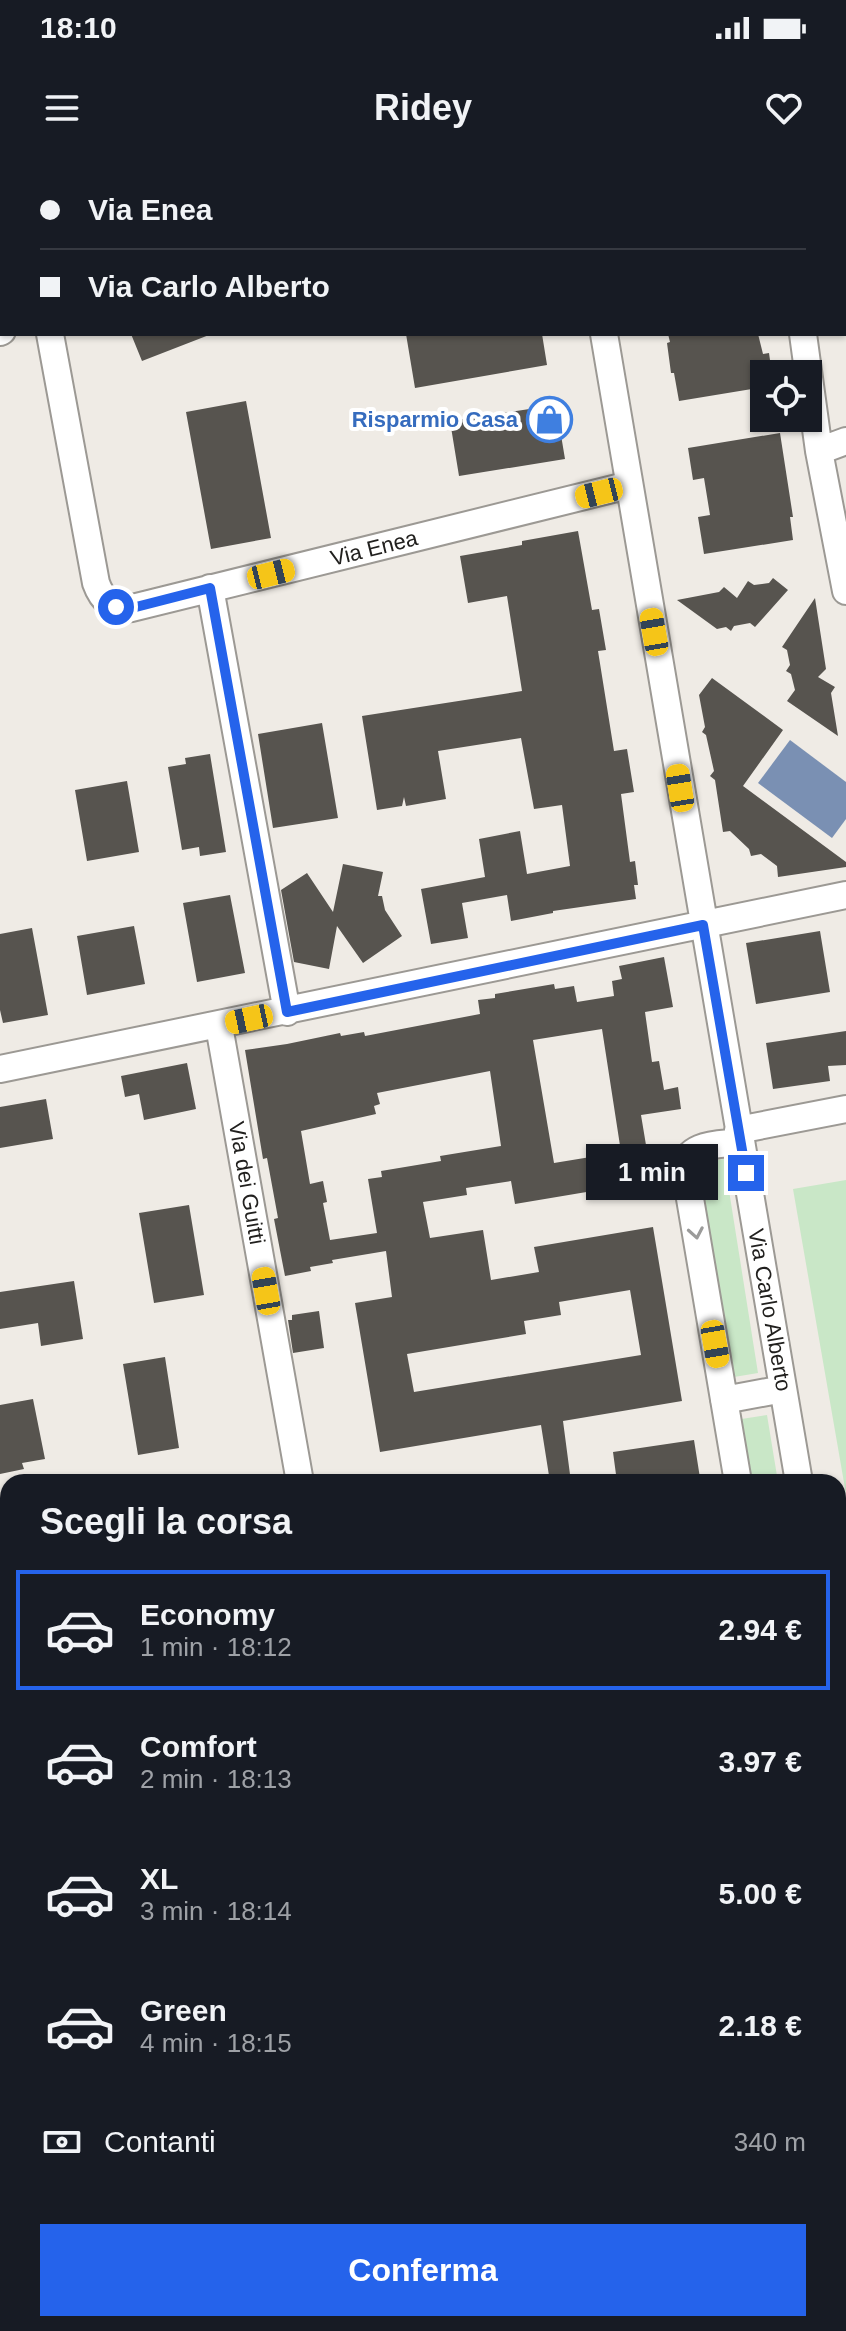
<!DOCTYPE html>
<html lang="it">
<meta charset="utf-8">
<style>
body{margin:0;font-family:Arial,sans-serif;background:#20242c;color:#f1f3f6;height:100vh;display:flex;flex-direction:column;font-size:30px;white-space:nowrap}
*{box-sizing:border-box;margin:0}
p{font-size:26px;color:#9ea1a6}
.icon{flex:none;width:44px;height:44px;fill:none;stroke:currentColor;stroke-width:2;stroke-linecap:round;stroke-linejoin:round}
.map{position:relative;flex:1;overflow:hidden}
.panel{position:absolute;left:0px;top:1314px;width:846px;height:858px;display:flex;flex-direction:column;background:#171b24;border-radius:24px 24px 0 0;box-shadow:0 2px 6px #0004}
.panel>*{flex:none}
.banner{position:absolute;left:0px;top:0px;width:846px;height:176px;box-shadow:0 2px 6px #0004;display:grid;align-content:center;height:176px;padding:0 40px;background:#171b24}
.controls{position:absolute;left:750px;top:200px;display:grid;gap:16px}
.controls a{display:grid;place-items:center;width:72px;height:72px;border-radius:0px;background:#171b24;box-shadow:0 2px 6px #0004;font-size:40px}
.end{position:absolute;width:36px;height:36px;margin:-18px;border:10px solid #2563eb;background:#fff;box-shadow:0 0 0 4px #fff}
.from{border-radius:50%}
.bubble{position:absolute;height:56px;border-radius:0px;background:#171b24;box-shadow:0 2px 6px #0004;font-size:26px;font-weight:700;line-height:56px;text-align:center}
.car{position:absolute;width:24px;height:48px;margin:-24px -12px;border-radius:10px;box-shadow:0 0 6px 2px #0007;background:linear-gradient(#f5c518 24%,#345 0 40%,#f5c518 0 76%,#345 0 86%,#f5c518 0)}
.banner b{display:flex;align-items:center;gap:28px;height:76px;font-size:30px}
.banner b+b{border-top:2px solid #363941}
.banner i{width:20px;height:20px;background:#f1f3f6}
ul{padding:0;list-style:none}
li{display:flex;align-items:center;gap:24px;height:120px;margin:0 16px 12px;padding:0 24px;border:4px solid transparent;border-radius:0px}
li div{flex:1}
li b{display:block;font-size:30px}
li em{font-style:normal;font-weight:700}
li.active{border-color:#2563eb}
li>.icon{width:72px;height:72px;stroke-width:1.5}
h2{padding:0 40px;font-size:36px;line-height:96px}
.pay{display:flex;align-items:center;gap:20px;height:88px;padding:0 40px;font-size:30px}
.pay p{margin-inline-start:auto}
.cta{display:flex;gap:16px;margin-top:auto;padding:16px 40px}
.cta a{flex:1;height:92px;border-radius:0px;background:#2563eb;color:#fff;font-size:32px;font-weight:700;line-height:92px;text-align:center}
.status{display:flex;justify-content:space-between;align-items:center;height:56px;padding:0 40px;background:#171b24;direction:ltr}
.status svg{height:22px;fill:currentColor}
header{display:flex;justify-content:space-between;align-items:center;height:104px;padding:0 40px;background:#171b24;font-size:36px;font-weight:700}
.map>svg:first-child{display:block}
.education{fill:#f4dade}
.green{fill:#c9e7c7}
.water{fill:#7a90b3}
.building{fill:#57544f;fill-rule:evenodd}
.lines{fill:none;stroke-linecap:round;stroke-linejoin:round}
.minor-casing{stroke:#9c9994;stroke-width:30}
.minor{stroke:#fff;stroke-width:26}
.oneway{stroke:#9b9b9a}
.route{stroke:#2563eb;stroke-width:10}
.labels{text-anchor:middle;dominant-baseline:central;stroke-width:8;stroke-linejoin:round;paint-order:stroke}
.shop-label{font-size:22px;font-weight:bold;fill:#366cbe;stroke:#fff;text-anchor:end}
.street-label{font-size:22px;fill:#21201e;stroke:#fff}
</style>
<div class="status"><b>18:10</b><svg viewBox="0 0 49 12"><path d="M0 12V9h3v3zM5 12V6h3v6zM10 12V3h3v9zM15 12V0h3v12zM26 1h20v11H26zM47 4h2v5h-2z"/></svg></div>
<header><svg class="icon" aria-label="menu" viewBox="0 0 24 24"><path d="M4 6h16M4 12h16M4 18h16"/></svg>Ridey<svg class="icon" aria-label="heart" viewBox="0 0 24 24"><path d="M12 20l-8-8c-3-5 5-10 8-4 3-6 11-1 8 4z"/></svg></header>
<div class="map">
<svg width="846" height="2171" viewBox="0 0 846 2171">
<rect width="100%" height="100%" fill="#efebe5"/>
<path class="education" d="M 8,1951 L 8,2164 L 115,2164 L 117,2171 L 0,2171 L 0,1953 Z"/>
<path class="green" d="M 724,999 L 758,1213 L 728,1218 L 694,1003 Z
M 846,1020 L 846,1334 L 793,1029 Z
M 767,1255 L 778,1322 L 745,1322 L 735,1260 Z
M 838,1683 L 846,1730 L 846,1933 L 838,1886 Z"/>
<path class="water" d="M 790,580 L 846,622 L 846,659 L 832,678 L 758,623 Z"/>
<path class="building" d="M 131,174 L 209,174 L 209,175 L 142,201 Z
M 406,174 L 542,174 L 547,205 L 415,228 Z
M 668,174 L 758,174 L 763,194 L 769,193 L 772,214 L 764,214 L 764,227 L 679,241 L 674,213 L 671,213 L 667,183 L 670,182 Z
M 246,241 L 271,378 L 211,389 L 186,252 Z
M 556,245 L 565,299 L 459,316 L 450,261 Z
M 780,273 L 793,357 L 790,357 L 793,380 L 704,394 L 698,357 L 710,355 L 704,318 L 693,320 L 688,288 Z
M 578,371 L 592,450 L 599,449 L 606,490 L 598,491 L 614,591 L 627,589 L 634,632 L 621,634 L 630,702 L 635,701 L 638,725 L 634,725 L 636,739 L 553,751 L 553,753 L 511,761 L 507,735 L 462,743 L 468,778 L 431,784 L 421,729 L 485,717 L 479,679 L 520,671 L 527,714 L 570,706 L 562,645 L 534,649 L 521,578 L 438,591 L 446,639 L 406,646 L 404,637 L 402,646 L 377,650 L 362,556 L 522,531 L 507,436 L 468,443 L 460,396 L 522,385 L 522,381 Z
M 773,418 L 788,430 L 755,467 L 750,463 L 734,466 L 731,471 L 726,467 L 717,469 L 677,440 L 719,432 L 724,427 L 737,438 L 748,421 L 754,425 L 769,423 Z
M 815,438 L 826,509 L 818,517 L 835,527 L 831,533 L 838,576 L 787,541 L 795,530 L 791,514 L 786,511 L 790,505 L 787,490 L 782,487 Z
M 712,518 L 783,570 L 743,626 L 846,702 L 846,707 L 778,717 L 777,706 L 761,694 L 751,696 L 749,689 L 730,671 L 723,672 L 715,620 L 710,616 L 714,611 L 706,575 L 702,572 L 705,567 L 699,535 Z
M 322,563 L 338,658 L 273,668 L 258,574 Z
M 210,594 L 226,692 L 200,696 L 199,687 L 182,690 L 168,607 L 186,604 L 185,598 Z
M 127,621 L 139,692 L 87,701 L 75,630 Z
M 343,704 L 383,712 L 378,736 L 382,736 L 385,750 L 402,776 L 363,803 L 337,766 L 329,809 L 294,802 L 281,730 L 307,713 L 333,752 Z
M 230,735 L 245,813 L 197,822 L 183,743 Z
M 134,766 L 145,824 L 87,835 L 77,776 Z
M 32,768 L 48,855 L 3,863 L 0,850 L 0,774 Z
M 820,771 L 830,832 L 756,844 L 746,783 Z
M 664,797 L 673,847 L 645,852 L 652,902 L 659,901 L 664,930 L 678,927 L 681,949 L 641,955 L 652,1021 L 515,1044 L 511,1021 L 466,1028 L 467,1035 L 423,1042 L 430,1078 L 483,1070 L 491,1120 L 539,1112 L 534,1087 L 653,1067 L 682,1241 L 563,1261 L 571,1322 L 550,1322 L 541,1265 L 380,1292 L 355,1143 L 392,1137 L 386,1091 L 332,1100 L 333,1103 L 310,1107 L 311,1111 L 285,1116 L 274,1059 L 278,1058 L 267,998 L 263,999 L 245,890 L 287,884 L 340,873 L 341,876 L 364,872 L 365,876 L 480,854 L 478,840 L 495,838 L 495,834 L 554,824 L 555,829 L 574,826 L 577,842 L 614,836 L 612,821 L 622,819 L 619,806 ZM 602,869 L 621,992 L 554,1003 L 533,880 ZM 490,911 L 501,986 L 440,996 L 441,1001 L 381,1011 L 382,1017 L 368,1019 L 377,1073 L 330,1080 L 323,1043 L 327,1042 L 323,1021 L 310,1024 L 301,971 L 376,954 L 374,946 L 380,944 L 377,933 ZM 630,1130 L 641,1195 L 414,1232 L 407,1194 L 526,1174 L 524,1161 L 561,1155 L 559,1142 Z
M 846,871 L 846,905 L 828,906 L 830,921 L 773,929 L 766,883 Z
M 187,903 L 196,949 L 144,960 L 139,934 L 125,937 L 121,916 Z
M 46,939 L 53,979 L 0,988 L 0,947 Z
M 189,1045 L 204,1135 L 154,1143 L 139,1053 Z
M 74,1121 L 83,1179 L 41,1186 L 38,1163 L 0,1169 L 0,1132 Z
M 319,1151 L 324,1188 L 293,1193 L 288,1160 L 292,1160 L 292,1155 Z
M 165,1197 L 179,1288 L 138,1295 L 123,1204 Z
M 33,1239 L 45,1299 L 22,1303 L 24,1309 L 0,1314 L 0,1245 Z
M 694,1280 L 700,1318 L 675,1322 L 617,1322 L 613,1292 Z"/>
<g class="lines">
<defs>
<path id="minor" d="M 18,0 L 18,2
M 575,0 L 575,2
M 778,0 L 779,2
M 0,172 L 2,171
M 50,174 L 96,423 C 102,440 113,450 132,448 L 629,325
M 604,174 L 799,1322
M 803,174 L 819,291 L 846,431
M 819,291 L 846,281
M 210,428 L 287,852
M 219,866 L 300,1322
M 0,909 L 846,735
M 738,970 L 846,949
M 724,1240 L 783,1229
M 738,1322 L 685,1009 C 686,982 721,985 740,982
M 0,1442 L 8,1484
M 838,1467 L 846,1465
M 838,1552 L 846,1602
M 838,1915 L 846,1962
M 0,1939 L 8,1938
M 838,2080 L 846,2078
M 136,2164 L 138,2171
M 448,2164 L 450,2171
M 552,2171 L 563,2164"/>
</defs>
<use href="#minor" class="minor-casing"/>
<use href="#minor" class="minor"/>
</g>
<defs><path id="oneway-chevron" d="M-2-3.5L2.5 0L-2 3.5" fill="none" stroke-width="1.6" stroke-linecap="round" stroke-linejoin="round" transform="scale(2)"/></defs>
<use class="oneway" href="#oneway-chevron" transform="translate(696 1073) rotate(80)"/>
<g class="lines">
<path class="route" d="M 116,447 L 132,448 L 210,428 L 287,852 L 703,765 L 746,1013"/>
</g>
<defs>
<symbol id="shop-ring" viewBox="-11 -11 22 22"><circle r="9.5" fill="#fff" stroke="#3f7fe0" stroke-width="1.5"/><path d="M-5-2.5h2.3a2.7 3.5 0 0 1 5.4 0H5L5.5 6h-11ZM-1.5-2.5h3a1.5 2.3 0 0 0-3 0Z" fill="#3f7fe0"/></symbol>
</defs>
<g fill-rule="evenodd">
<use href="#shop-ring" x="524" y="234" width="51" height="51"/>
</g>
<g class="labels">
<g class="shop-label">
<text x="518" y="259">Risparmio Casa</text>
</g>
<g class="street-label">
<text transform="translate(374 388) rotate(-14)">Via Enea</text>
<text transform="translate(247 1023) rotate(80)">Via dei Guitti</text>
<text transform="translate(770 1150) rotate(80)">Via Carlo Alberto</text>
</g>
</g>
</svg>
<div class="controls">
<a><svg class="icon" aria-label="locate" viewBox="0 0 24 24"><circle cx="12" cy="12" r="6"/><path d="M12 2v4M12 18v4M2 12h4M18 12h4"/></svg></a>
</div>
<i class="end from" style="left:116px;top:447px"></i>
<i class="end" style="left:746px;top:1013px"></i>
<div class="bubble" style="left:586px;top:984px;width:132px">1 min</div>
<i class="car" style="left:599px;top:333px;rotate:256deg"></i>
<i class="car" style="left:271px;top:414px;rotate:76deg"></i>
<i class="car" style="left:654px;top:472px;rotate:350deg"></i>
<i class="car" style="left:680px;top:628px;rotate:351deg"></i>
<i class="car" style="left:249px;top:859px;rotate:258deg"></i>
<i class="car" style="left:266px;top:1131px;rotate:350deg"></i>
<i class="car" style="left:715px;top:1184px;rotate:170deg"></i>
<div class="banner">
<b><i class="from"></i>Via Enea</b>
<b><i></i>Via Carlo Alberto</b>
</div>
<section class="panel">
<h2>Scegli la corsa</h2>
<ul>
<li class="active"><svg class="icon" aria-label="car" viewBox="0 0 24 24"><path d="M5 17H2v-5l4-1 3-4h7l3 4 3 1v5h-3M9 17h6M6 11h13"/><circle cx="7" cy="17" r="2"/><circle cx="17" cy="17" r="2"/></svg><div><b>Economy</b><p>1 min · 18:12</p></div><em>2.94 €</em></li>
<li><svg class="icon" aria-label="car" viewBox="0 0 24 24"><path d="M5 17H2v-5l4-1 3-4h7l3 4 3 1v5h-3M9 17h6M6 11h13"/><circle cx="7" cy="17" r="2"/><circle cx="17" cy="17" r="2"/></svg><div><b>Comfort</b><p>2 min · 18:13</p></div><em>3.97 €</em></li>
<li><svg class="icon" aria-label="car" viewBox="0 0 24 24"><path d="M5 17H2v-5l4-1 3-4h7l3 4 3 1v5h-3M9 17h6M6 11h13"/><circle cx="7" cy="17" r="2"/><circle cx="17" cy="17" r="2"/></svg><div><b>XL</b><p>3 min · 18:14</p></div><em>5.00 €</em></li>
<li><svg class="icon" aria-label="car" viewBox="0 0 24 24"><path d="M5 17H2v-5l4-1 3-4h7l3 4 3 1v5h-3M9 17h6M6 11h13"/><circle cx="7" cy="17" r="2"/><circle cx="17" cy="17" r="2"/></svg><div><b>Green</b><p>4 min · 18:15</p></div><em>2.18 €</em></li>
</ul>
<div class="pay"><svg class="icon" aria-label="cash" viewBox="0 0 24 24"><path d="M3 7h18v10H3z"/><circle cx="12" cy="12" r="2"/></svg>Contanti<p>340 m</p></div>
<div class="cta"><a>Conferma</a></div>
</section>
</div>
